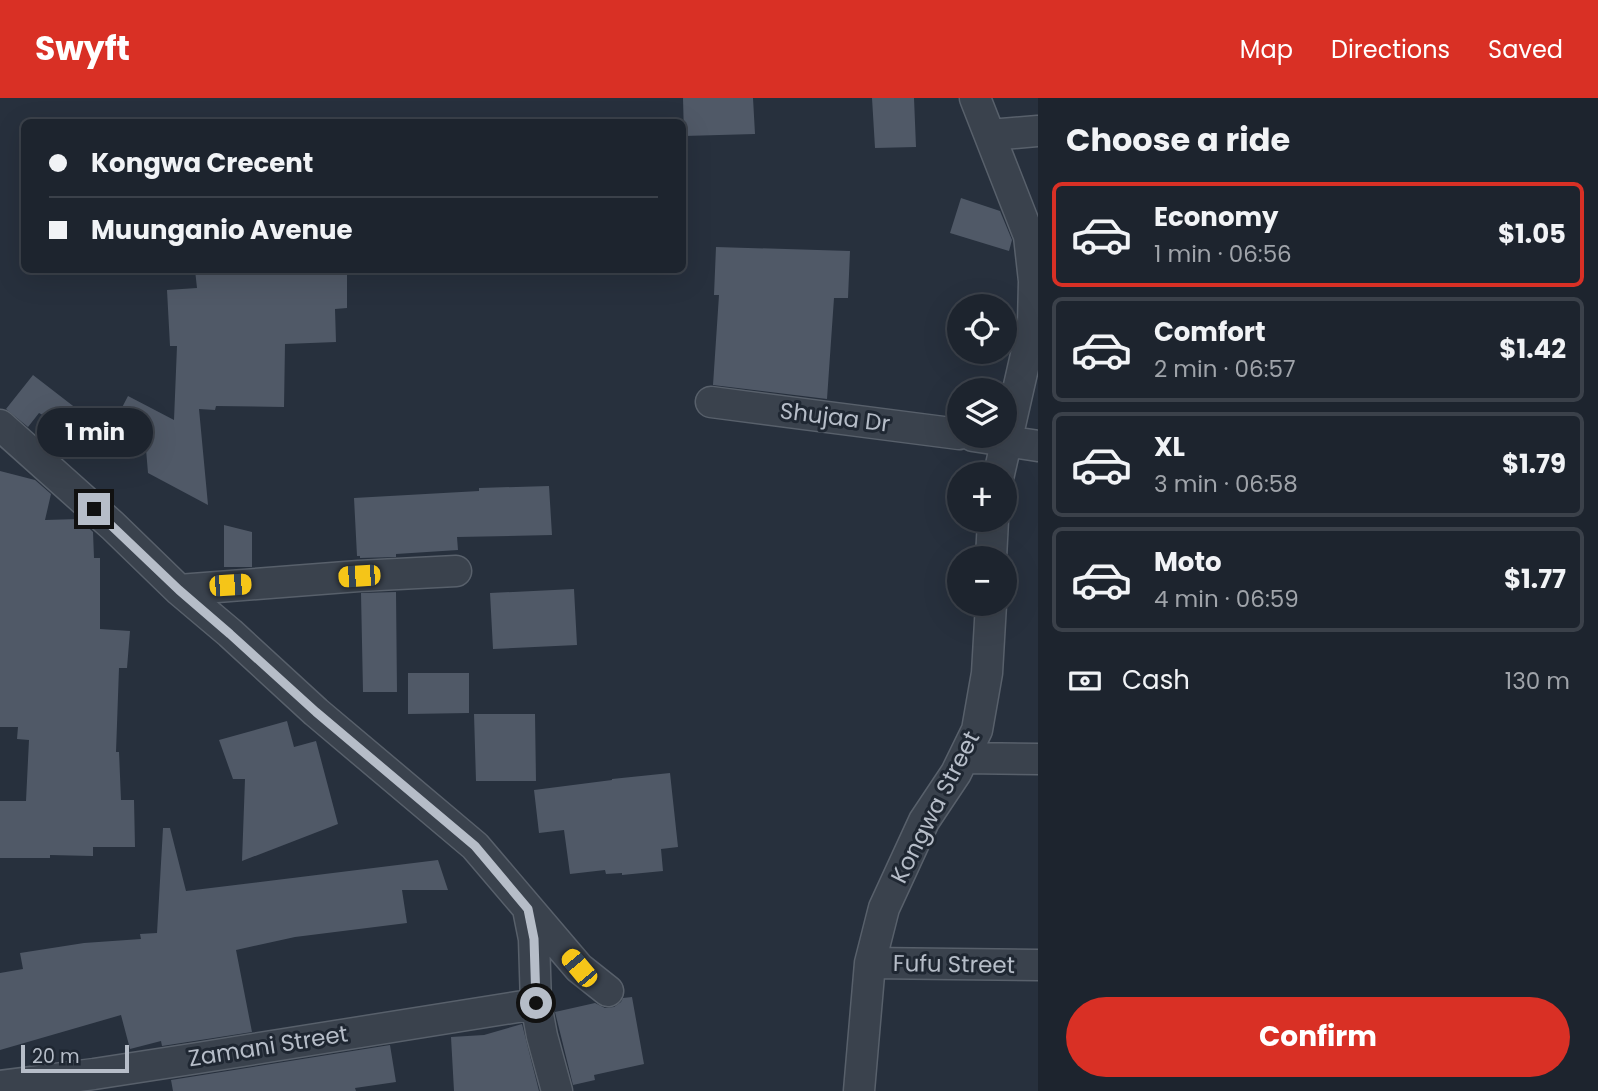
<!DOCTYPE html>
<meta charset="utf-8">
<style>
body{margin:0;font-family:Poppins,sans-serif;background:#2a303a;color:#f1f3f6;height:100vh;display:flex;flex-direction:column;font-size:26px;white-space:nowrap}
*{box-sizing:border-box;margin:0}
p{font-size:23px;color:#a0a4aa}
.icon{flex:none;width:38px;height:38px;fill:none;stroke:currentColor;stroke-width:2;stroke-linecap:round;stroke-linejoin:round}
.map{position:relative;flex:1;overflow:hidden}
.details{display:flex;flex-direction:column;background:#1d242e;width:560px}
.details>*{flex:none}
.hud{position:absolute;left:21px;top:21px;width:665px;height:154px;border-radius:10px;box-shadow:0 7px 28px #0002,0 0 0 2px #3b414a;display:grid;align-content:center;height:154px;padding:0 28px;background:#1d242e}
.buttons{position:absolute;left:947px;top:196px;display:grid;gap:14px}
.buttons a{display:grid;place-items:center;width:70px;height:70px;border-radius:50%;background:#1d242e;box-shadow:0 7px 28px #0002,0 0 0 2px #3b414a;font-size:35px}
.scale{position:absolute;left:21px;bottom:18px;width:108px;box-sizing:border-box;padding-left:7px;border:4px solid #b6bdc8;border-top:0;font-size:19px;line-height:24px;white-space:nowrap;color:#b6bdc8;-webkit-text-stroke:5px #1f2732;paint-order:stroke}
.end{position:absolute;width:32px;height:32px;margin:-16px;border:9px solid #b6bdc8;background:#111;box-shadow:0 0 0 4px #111}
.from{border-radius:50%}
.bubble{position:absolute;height:49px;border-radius:24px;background:#1d242e;box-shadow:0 7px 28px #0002,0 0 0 2px #3b414a;font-size:23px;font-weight:700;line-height:49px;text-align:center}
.car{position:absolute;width:21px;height:42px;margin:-21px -10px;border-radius:9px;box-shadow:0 0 5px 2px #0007;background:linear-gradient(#f5c518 24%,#345 0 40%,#f5c518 0 76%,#345 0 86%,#f5c518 0)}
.hud b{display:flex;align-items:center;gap:24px;height:66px;font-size:26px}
.hud b+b{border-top:2px solid #3b414a}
.hud i{width:18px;height:18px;background:#f1f3f6}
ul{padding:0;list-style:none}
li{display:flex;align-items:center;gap:21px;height:105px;margin:0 14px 10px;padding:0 14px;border:4px solid #3b414a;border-radius:10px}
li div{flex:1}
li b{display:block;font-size:26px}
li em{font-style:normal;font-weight:700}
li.on{border-color:#d93025}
li>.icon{width:63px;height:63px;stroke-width:1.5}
h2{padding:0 28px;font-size:32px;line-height:84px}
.pay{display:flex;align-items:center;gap:18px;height:77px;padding:0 28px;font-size:26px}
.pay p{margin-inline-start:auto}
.primary-button{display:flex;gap:14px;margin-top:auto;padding:14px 28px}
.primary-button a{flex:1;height:80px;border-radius:42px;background:#d93025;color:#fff;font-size:28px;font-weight:700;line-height:80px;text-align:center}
header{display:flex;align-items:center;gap:42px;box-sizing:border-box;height:98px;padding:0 35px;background:#d93025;color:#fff}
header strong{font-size:33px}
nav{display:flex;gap:38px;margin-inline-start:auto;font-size:24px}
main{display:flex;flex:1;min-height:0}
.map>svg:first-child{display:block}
.building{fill:#505967}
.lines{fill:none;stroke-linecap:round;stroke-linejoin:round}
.minor-casing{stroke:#58606b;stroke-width:33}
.minor{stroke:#3a424d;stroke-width:30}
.route{stroke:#b6bdc8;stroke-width:9}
.labels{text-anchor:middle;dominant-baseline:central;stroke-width:6;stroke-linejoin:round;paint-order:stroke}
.street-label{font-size:23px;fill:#b6bdc8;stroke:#1f2732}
</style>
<header>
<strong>Swyft</strong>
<nav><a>Map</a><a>Directions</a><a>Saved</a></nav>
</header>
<main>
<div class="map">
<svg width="1038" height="993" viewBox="0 0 1038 993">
<rect width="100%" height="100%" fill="#27303d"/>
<path class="building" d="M 683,0 L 753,0 L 755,36 L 684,38 Z
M 872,0 L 914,0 L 916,49 L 875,50 Z
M 961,100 L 1000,113 L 1012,142 L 1009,153 L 950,135 Z
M 716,149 L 850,153 L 848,200 L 834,200 L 827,301 L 713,287 L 719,197 L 714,197 Z
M 195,172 L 286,176 L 347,174 L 347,210 L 335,211 L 336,244 L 285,246 L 284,309 L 216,308 L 215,312 L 199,311 L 208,407 L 148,375 L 145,339 L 115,323 L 128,298 L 174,322 L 177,248 L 170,248 L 167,192 L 197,190 Z
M 33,277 L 99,328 L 90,342 L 39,315 L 28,329 L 6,311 Z
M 0,373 L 35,382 L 51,396 L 45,422 L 79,421 L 93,434 L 94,460 L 100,460 L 100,531 L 130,533 L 127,570 L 119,570 L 116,654 L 119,654 L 121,702 L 134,702 L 135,749 L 93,749 L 93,758 L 50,757 L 50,760 L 0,760 L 0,703 L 26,703 L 29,642 L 17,641 L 18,629 L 0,629 Z
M 549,388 L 552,437 L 457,439 L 458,452 L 396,456 L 396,459 L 360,460 L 360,458 L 357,458 L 354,400 L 479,393 L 479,390 Z
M 224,427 L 252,434 L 252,469 L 224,469 Z
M 574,491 L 577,547 L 493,551 L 490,495 Z
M 396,494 L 397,594 L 363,594 L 361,495 Z
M 408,575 L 469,575 L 469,615 L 408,616 Z
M 474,616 L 535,616 L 536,683 L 476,683 Z
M 287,623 L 294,649 L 316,643 L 338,726 L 242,763 L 245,681 L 233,681 L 219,642 Z
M 670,675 L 678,749 L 661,751 L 663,773 L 622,777 L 622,775 L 606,776 L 605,772 L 570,776 L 564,732 L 539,735 L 534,692 L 612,682 L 612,681 Z
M 163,730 L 170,730 L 186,793 L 438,762 L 448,792 L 402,792 L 407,825 L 295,839 L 236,852 L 252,934 L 162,948 L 161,943 L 130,951 L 121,917 L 0,952 L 0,875 L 23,871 L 20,855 L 84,845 L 141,841 L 140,836 L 157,835 Z
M 632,899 L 644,966 L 594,977 L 595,982 L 573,987 L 555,914 L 595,905 L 605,910 L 614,909 L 621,904 L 623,900 Z
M 522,926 L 539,993 L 454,993 L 451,939 L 484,937 Z
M 390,947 L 396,984 L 355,990 L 356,993 L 173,993 L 171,982 Z"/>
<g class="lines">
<defs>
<path id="minor" d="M 975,0 L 1029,138 L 1034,183 L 1033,226 L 999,376
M 990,37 L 1038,33
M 711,304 L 959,336
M 0,327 L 113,428 L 179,492 L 230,535 L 316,614 L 475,748 L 579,870 L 608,893
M 973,338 L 1038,348
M 991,460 L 993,422
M 179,492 L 359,478 L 456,473
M 964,660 L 1038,661
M 528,811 L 534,841 L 536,906 L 542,938 L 557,993
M 870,865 L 1038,867
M 0,988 L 94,976 L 198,960 L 536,906
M 859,993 L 870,865 L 884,810 L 924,723 L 956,675 L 977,632 L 987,575 L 991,506"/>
</defs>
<use href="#minor" class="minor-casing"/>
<use href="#minor" class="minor"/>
</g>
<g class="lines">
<path class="route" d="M 94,411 L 179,492 L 230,536 L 316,614 L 475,748 L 528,811 L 534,841 L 536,905"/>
</g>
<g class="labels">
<g class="street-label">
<text transform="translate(835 319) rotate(7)">Shujaa Dr</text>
<text transform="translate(935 709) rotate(-63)">Kongwa Street</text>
<text transform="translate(954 866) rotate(1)">Fufu Street</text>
<text transform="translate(268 948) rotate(-9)">Zamani Street</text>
</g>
</g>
</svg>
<div class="buttons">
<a><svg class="icon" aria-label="locate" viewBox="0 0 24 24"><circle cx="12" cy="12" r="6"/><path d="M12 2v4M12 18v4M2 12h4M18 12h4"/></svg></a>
<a><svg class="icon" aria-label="layers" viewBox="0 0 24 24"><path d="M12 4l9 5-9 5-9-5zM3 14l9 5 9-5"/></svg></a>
<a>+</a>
<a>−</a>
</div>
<div class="scale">20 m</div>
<i class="end from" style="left:536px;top:905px"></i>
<i class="end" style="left:94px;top:411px"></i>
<div class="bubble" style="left:37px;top:310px;width:116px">1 min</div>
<i class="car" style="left:359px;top:478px;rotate:266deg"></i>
<i class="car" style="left:230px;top:487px;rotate:86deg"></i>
<i class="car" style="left:579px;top:870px;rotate:320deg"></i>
<div class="hud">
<b><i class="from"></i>Kongwa Crecent</b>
<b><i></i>Muunganio Avenue</b>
</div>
</div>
<section class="details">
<h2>Choose a ride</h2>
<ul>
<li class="on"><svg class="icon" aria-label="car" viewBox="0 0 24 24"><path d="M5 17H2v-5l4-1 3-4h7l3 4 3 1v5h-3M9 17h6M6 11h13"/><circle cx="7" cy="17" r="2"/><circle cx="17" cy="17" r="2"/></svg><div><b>Economy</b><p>1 min · 06:56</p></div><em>$1.05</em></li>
<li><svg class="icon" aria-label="car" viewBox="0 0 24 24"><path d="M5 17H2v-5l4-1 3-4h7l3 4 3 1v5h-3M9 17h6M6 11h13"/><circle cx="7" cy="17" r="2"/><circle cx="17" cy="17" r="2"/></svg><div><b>Comfort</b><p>2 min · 06:57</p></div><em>$1.42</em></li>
<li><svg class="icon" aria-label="car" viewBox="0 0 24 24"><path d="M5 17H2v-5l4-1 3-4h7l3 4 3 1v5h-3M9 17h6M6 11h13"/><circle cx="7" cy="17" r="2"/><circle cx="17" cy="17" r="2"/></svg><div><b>XL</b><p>3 min · 06:58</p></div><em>$1.79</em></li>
<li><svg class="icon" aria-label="car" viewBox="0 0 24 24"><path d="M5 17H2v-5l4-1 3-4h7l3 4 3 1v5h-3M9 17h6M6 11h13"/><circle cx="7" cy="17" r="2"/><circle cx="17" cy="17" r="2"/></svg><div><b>Moto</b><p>4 min · 06:59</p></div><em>$1.77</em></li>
</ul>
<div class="pay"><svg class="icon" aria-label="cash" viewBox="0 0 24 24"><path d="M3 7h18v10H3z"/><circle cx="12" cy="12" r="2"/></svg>Cash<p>130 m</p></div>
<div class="primary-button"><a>Confirm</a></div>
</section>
</main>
